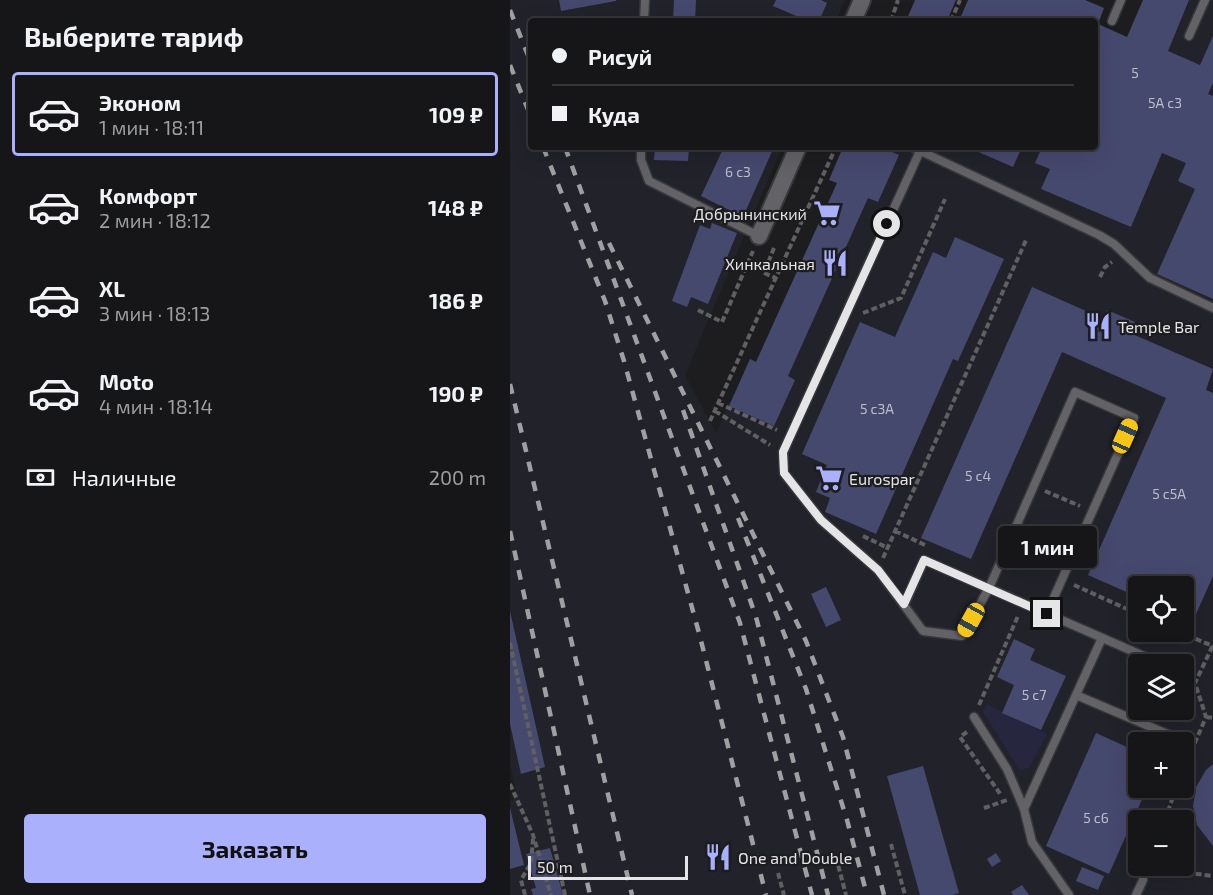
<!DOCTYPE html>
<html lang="ru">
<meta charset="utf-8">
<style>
body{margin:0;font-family:"Exo 2",sans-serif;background:#1f1f21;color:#f1f3f6;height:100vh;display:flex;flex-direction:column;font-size:22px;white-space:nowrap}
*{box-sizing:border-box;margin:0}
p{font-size:20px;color:#9e9fa2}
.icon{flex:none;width:33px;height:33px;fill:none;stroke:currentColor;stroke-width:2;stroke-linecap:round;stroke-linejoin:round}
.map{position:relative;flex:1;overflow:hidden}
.sheet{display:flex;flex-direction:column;background:#161618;width:510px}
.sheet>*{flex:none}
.hud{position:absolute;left:18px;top:18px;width:570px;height:132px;border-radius:6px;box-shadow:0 6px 24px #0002,0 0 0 2px #353537;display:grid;align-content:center;height:132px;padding:0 24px;background:#161618}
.fabs{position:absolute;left:618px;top:576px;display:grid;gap:12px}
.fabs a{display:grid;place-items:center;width:66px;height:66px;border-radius:6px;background:#161618;box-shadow:0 6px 24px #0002,0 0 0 2px #353537;font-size:30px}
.scale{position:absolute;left:18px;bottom:15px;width:160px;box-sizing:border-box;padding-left:6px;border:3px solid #e5e5e7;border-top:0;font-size:16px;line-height:21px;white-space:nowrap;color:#e5e5e7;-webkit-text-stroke:4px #1d1d20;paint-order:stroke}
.end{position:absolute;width:27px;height:27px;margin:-14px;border:8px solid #e5e5e7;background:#111;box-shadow:0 0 0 3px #111}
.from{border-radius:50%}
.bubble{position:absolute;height:42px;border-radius:6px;background:#161618;box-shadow:0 6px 24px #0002,0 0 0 2px #353537;font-size:20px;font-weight:700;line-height:42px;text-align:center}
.car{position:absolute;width:18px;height:36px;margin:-18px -9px;border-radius:8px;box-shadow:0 0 4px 2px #0007;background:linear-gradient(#f5c518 24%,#345 0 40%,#f5c518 0 76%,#345 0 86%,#f5c518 0)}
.hud b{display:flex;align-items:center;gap:21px;height:57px;font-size:22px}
.hud b+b{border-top:2px solid #353537}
.hud i{width:15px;height:15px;background:#f1f3f6}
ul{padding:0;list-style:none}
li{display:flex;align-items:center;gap:18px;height:84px;margin:0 12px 9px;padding:0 12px;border:3px solid transparent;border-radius:6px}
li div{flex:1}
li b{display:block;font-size:22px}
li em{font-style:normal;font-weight:700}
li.active{border-color:#aab0fb}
li>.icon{width:54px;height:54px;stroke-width:1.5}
h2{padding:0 24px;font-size:27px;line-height:72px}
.pay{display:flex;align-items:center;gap:15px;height:66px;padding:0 24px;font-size:22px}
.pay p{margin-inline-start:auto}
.button{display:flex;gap:12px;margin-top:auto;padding:12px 24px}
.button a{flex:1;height:69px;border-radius:6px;background:#aab0fb;color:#111;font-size:24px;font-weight:700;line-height:69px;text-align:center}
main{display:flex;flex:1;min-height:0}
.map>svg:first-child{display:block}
.built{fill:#22222b;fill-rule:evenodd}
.green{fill:#26273f}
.building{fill:#46496e}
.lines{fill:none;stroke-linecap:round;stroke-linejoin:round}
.lane-casing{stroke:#38383b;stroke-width:11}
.street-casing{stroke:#38383b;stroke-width:20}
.path{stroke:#606063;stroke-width:4;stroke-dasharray:6 3;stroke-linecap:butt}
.lane{stroke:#636367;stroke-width:8}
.street{stroke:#636367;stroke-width:16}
.rail{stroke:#a0a0a2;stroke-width:4.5;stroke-dasharray:10 10;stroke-linecap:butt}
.route{stroke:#e5e5e7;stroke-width:8}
.labels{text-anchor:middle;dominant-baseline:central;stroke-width:4.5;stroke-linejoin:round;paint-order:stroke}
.number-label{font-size:14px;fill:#bdbec9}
.poi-label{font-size:16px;fill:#e5e5e7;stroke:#1d1d20;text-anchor:start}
</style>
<main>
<section class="sheet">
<h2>Выберите тариф</h2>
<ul>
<li class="active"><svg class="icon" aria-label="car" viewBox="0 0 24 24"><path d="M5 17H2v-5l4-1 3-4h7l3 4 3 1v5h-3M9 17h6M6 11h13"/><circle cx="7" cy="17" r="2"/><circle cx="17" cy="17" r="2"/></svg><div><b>Эконом</b><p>1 мин · 18:11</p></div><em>109 ₽</em></li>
<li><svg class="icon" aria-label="car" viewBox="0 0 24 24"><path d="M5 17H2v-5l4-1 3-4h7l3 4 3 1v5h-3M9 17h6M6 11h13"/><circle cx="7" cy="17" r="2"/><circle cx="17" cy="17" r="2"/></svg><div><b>Комфорт</b><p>2 мин · 18:12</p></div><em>148 ₽</em></li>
<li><svg class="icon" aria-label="car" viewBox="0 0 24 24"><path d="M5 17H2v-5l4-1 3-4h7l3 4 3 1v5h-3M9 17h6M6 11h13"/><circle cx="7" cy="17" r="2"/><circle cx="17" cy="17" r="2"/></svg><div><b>XL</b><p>3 мин · 18:13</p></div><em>186 ₽</em></li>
<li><svg class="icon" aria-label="car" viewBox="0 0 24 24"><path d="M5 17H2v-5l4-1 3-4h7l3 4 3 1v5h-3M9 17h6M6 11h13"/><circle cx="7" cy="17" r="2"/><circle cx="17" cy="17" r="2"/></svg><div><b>Moto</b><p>4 мин · 18:14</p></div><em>190 ₽</em></li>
</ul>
<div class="pay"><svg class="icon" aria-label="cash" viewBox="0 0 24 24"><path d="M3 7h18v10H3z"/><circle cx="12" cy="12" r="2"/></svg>Наличные<p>200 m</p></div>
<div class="button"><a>Заказать</a></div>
</section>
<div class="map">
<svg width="703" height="895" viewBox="0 0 703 895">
<rect width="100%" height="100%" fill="#1d1d20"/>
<path class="built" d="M 0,0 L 335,0 L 326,21 L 21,21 L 21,147 L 272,147 L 175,375 L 206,433 L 240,359 L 246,362 L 327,184 L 319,180 L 333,147 L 585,147 L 629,118 L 679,0 L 703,0 L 703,895 L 0,895 L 0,801 L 7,797 L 0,763 ZM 628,586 L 674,586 L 674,632 L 628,632 ZM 628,664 L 674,664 L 674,710 L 628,710 ZM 628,742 L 674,742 L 674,788 L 628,788 ZM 628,820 L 674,820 L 674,866 L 628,866 Z"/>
<path class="green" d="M 477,704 L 537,734 L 519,768 L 510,770 L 507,766 L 473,712 Z"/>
<path class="building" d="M 49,0 L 106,0 L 106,1 L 51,11 Z
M 164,0 L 186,0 L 185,21 L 163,21 Z
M 266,0 L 311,0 L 317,3 L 309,21 L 298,21 L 263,6 Z
M 405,0 L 446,0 L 437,21 L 396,21 Z
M 458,0 L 575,0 L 594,8 L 588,24 L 617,37 L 633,0 L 679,0 L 658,51 L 690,65 L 703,36 L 703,83 L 698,94 L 703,96 L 703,299 L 647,274 L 685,189 L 668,181 L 676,163 L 652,153 L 621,227 L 531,189 L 540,169 L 525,163 L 532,147 L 585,147 L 585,21 L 449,21 Z
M 145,147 L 179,147 L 178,161 L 144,160 Z
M 214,147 L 264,147 L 233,217 L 191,196 Z
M 333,147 L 370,147 L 389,155 L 368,202 L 358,198 L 278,376 L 285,380 L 264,426 L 219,406 L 240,359 L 246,362 L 327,183 L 319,180 Z
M 457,147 L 512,147 L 503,167 Z
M 202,223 L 227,233 L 198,304 L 181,297 L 177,307 L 162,301 L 190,225 L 200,229 Z
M 445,237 L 494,259 L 448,361 L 443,359 L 366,534 L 315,512 L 320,498 L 306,492 L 317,465 L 292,454 L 350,322 L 385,337 L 423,252 L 436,258 Z
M 522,287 L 594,319 L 597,310 L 625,322 L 620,333 L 703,369 L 696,390 L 703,393 L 703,576 L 683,621 L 674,617 L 674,586 L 628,586 L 628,597 L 578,575 L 656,398 L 552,352 L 461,559 L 411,538 Z
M 316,587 L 331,620 L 316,627 L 301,594 Z
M 0,611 L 35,767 L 11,774 L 0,724 Z
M 504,639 L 525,649 L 520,660 L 556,676 L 531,730 L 492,713 L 504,685 L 487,677 Z
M 586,733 L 628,752 L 628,788 L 637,788 L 599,874 L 536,846 Z
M 703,764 L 703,846 L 687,825 L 683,806 L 686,787 L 696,770 Z
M 413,766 L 449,893 L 443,895 L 410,895 L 377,776 Z
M 0,808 L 14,865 L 0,869 Z
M 40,848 L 53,895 L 23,895 L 21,889 L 26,888 L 16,854 Z
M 486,853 L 491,861 L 482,867 L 477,859 Z
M 572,867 L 594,876 L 588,890 L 566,881 Z
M 512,885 L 519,895 L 503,895 L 501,892 Z"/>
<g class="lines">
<defs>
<path id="lane" d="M 134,21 L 135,0
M 602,21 L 611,0
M 679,36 L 695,0
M 131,147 L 131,160 L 139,181 L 249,236
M 402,147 L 589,235 L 604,244 L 640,278 L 703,308
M 410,151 L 273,452 L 274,473 L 311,520 L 368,570 L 413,631 L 452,636 L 479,588 L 565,392 L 624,418 L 537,613
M 394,605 L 414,560 L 652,664
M 566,695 L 669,739
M 464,717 L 497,769 L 514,809 L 522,842 L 559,895
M 514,809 L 592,638
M 626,895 L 633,880"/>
<path id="street" d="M 343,21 L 352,0
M 249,236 L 288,147"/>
</defs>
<use href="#lane" class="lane-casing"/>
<use href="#street" class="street-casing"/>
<path class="path" d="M 381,21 L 388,0
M 441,21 L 450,0
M 264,248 L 254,273 L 266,278
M 590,277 L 595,267 L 602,262
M 188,310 L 212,322 L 243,251
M 353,313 L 391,298 L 435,199
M 208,403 L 267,430
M 205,411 L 260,445
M 200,421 L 326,147
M 535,491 L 570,506
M 385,531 L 415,545
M 353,536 L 378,548
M 373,558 L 517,238
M 564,585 L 628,614
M 669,632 L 703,646
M 0,643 L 55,895
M 469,705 L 508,616
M 696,717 L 703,718
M 457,732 L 450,737 L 491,795
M 674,768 L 696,717 L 685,683 L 703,645
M 0,784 L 23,835 L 41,895
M 474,808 L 497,800
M 655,820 L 666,788
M 381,844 L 395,895
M 326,857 L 336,895
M 641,868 L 703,876
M 268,873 L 274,895
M 15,895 L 11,880 L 21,863 L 23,839"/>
<use href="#lane" class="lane"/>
<use href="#street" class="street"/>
<path class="rail" d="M 0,10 L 21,63
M 0,65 L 21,117
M 33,147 L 95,301 L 114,361 L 189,633 L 256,895
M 55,147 L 230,623 L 302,895
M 99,243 L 296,641 L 333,737 L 374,895
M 0,384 L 122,895
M 173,410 L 246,617 L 318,895
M 228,518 L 296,689 L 337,820 L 357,895
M 0,531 L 80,895"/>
</g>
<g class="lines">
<path class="route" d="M 377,224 L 273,452 L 274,473 L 311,520 L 368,570 L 394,604 L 414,560 L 537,614"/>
</g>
<defs>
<symbol id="supermarket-bare" viewBox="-9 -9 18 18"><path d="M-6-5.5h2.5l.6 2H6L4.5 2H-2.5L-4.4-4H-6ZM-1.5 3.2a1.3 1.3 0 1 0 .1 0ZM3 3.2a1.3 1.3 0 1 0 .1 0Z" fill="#aab0fb" stroke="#1d1d20" stroke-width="2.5" paint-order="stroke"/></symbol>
<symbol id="restaurant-bare" viewBox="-9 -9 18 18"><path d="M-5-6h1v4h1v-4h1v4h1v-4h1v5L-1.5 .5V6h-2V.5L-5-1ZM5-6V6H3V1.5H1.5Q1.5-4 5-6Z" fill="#aab0fb" stroke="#1d1d20" stroke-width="2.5" paint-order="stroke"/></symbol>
</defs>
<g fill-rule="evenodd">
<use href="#supermarket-bare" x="298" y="194" width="38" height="38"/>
<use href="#restaurant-bare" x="306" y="244" width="38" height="38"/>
<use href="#restaurant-bare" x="569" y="307" width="38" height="38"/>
<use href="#supermarket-bare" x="300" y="459" width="38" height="38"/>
<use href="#restaurant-bare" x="189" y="838" width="38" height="38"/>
</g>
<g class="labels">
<g class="number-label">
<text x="625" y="72">5</text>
<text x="655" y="102">5А с3</text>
<text x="228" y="171">6 с3</text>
<text x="367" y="408">5 с3А</text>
<text x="468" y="475">5 с4</text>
<text x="659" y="493">5 с5А</text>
<text x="524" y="694">5 с7</text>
<text x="586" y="817">5 с6</text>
</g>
<g class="poi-label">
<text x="297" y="213" text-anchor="end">Добрынинский</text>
<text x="305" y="263" text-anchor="end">Хинкальная</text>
<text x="608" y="326">Temple Bar</text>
<text x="339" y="478">Eurospar</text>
<text x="228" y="857">One and Double</text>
</g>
</g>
</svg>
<div class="fabs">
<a><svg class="icon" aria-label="locate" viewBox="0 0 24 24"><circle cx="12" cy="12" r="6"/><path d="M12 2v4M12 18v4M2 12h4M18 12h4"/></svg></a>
<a><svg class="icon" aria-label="layers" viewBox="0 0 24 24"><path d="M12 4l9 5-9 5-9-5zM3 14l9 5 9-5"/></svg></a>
<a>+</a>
<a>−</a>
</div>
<div class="scale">50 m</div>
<i class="end from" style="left:377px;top:224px"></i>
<i class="end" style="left:537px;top:614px"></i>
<div class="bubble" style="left:488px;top:526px;width:99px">1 мин</div>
<i class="car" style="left:615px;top:436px;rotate:24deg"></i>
<i class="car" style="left:461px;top:620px;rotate:209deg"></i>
<div class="hud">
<b><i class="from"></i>Рисуй</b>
<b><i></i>Куда</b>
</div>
</div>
</main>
